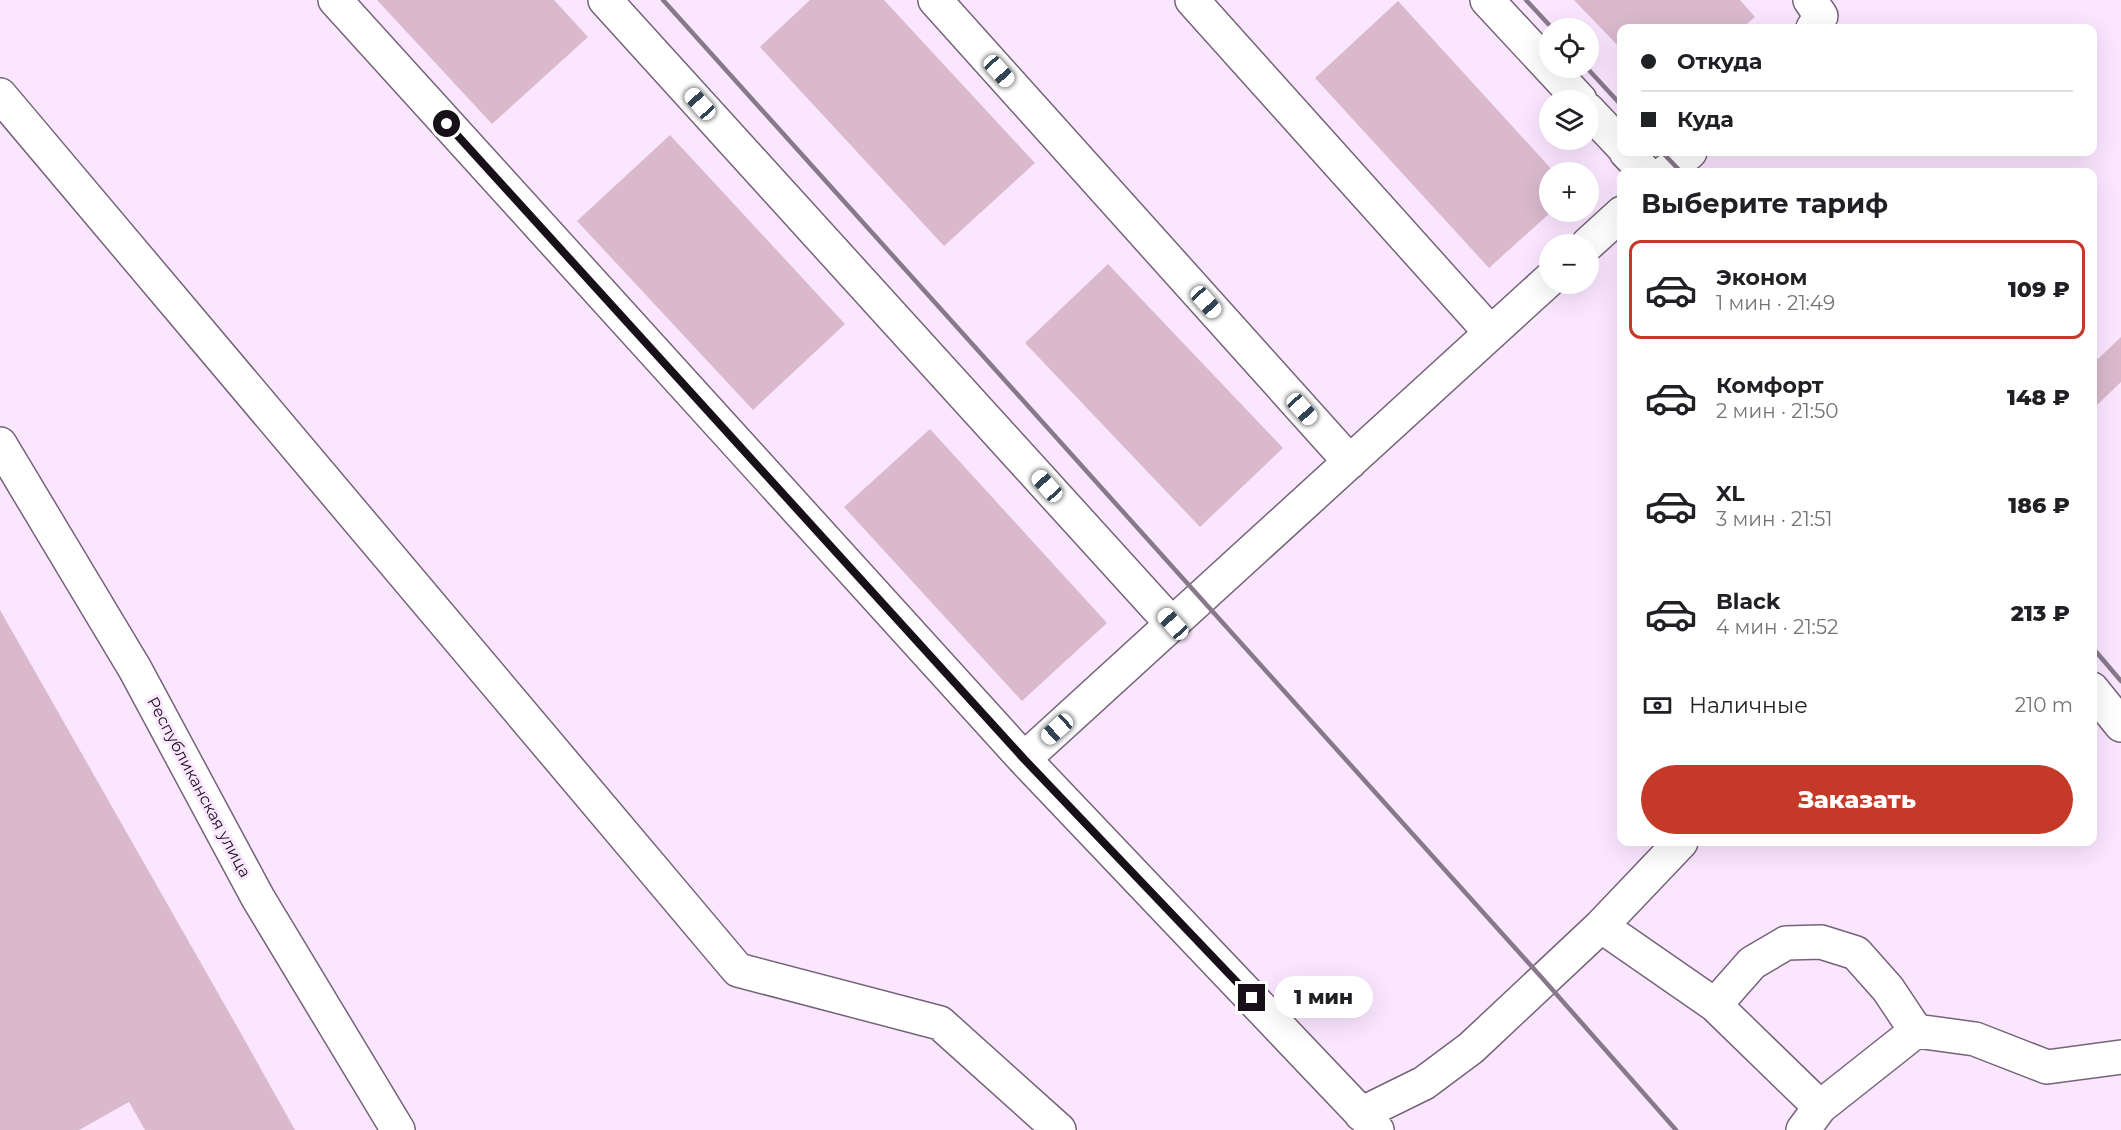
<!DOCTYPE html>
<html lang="ru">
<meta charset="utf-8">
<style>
body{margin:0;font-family:Montserrat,sans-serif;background:#f6f6f6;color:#202124;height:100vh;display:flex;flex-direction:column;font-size:22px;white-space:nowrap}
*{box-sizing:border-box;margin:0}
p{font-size:20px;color:#757577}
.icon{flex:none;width:33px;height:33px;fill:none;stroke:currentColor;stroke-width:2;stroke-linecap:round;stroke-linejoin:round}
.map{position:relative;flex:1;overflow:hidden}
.panel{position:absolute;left:1617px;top:168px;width:480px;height:678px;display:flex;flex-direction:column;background:#fff;border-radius:12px;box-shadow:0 6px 24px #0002}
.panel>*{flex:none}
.top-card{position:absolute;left:1617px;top:24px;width:480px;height:132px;border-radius:12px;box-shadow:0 6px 24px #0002;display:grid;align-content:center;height:132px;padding:0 24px;background:#fff}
.tools{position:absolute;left:1539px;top:18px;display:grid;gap:12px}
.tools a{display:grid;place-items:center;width:60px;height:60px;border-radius:50%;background:#fff;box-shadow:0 6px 24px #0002;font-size:30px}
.end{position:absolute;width:27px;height:27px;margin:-14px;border:8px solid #171018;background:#fff;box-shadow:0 0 0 3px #fff}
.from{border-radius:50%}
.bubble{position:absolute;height:42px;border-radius:21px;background:#fff;box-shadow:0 6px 24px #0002;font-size:20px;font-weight:800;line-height:42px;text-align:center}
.car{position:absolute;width:18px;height:36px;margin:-18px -9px;border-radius:8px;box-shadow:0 0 4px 2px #0007;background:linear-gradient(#fff 24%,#345 0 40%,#fff 0 76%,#345 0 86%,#fff 0)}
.top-card b{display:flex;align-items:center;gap:21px;height:57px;font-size:22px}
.top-card b+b{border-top:2px solid #e0e0e0}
.top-card i{width:15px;height:15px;background:#202124}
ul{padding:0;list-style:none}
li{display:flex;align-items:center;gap:18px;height:99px;margin:0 12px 9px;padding:0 12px;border:3px solid transparent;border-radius:12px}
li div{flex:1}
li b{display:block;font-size:22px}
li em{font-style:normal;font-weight:800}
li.current{border-color:#c53929}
li>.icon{width:54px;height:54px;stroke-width:1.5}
h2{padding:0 24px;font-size:27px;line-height:72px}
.pay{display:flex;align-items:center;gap:15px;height:66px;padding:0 24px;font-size:22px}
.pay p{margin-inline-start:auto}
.primary-button{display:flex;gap:12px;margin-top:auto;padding:12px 24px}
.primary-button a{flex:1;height:69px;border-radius:36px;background:#c53929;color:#fff;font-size:24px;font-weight:800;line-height:69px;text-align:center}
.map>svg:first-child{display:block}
.building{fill:#dab9cd}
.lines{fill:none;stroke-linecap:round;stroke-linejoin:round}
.minor-casing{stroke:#756378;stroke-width:36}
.minor{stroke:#fff;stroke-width:33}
.rail{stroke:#87798a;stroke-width:4.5}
.route{stroke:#171018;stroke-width:8}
.labels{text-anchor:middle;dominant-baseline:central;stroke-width:6;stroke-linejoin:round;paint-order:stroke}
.street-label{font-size:16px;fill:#171018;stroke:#fbe6ff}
</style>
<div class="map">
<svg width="2121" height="1130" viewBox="0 0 2121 1130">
<rect width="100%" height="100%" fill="#fbe6ff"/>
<path class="building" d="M 377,0 L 554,0 L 588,37 L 492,124 Z
M 810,0 L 884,0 L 1035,163 L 944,246 L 760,47 Z
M 1574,0 L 1740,0 L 1755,17 L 1742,28 L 1622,28 L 1622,50 Z
M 1398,1 L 1554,172 L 1550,172 L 1551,212 L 1489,268 L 1315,78 Z
M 670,135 L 845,324 L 753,410 L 577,221 Z
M 1108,264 L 1283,448 L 1200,527 L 1025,343 Z
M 2121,337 L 2121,382 L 2092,410 L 2092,353 L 2098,359 Z
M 930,429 L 1107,623 L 1022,701 L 844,507 Z
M 0,610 L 243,1037 L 295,1130 L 145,1130 L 129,1102 L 79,1130 L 0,1130 Z"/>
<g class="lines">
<defs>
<path id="minor" d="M 335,0 L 1024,759 L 1550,279
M 605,0 L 1172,624
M 935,0 L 1350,462
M 1192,0 L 1491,333
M 1487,0 L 1580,100
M 1810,0 L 1821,16 L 1813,28
M 0,95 L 738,970 L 940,1023 L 1059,1130
M 1588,110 L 1622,146
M 1626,152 L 1645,172
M 1666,172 L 1690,152
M 1588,244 L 1622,213
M 0,444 L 135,669 L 258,898 L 398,1130
M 2092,689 L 2121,725
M 1024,759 L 1377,1130
M 1601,926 L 1715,1005 L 1820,1107
M 1715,1005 L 1752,963 L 1786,943 L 1821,942 L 1856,953 L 1888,989 L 1916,1031
M 1361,1114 L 1424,1083 L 1471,1048 L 1601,926 L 1681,842
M 1803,1130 L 1820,1107 L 1916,1031 L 1975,1039 L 2047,1067 L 2121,1057"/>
</defs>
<use href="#minor" class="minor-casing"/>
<use href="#minor" class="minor"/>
<path class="rail" d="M 663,0 L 1543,979 L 1676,1130
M 1526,0 L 1552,28
M 1587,68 L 1622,106
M 1662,152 L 1681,172
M 2092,647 L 2121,681"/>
</g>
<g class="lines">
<path class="route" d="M 447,124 L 1024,759 L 1252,998"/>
</g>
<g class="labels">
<g class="street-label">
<text transform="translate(199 787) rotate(62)">Республиканская улица</text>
</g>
</g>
</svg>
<div class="tools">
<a><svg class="icon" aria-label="locate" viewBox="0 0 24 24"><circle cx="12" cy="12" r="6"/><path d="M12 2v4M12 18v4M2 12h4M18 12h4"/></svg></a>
<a><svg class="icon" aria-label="layers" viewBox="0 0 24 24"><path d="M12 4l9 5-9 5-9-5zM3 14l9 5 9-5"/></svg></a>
<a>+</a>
<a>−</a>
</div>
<i class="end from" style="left:447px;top:124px"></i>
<i class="end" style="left:1252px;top:998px"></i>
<div class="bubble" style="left:1274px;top:976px;width:99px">1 мин</div>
<i class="car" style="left:999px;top:71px;rotate:138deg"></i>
<i class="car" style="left:700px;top:104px;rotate:318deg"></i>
<i class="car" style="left:1206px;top:302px;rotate:138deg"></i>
<i class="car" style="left:1302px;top:409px;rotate:138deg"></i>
<i class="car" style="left:1047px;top:486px;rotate:318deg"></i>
<i class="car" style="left:1173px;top:624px;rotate:318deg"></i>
<i class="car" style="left:1057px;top:729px;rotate:228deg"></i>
<div class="top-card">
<b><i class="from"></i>Откуда</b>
<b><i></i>Куда</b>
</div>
<section class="panel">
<h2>Выберите тариф</h2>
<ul>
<li class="current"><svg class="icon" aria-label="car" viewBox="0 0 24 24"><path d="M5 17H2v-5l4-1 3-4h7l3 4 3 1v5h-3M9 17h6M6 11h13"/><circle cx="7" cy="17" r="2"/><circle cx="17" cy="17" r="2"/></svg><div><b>Эконом</b><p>1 мин · 21:49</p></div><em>109 ₽</em></li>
<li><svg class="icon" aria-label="car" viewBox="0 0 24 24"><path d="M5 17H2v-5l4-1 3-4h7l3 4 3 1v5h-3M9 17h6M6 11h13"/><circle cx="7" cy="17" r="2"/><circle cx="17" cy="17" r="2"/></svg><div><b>Комфорт</b><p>2 мин · 21:50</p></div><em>148 ₽</em></li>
<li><svg class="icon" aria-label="car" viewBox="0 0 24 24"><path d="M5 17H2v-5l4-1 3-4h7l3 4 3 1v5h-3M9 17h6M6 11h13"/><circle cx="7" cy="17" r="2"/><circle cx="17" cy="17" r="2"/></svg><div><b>XL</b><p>3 мин · 21:51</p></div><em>186 ₽</em></li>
<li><svg class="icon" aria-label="car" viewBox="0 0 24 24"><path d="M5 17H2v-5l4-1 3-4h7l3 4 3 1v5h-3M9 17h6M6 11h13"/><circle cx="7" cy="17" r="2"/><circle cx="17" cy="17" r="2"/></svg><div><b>Black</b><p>4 мин · 21:52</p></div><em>213 ₽</em></li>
</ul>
<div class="pay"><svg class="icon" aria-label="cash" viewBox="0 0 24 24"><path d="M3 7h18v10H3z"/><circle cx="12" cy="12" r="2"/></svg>Наличные<p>210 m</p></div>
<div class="primary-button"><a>Заказать</a></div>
</section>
</div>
